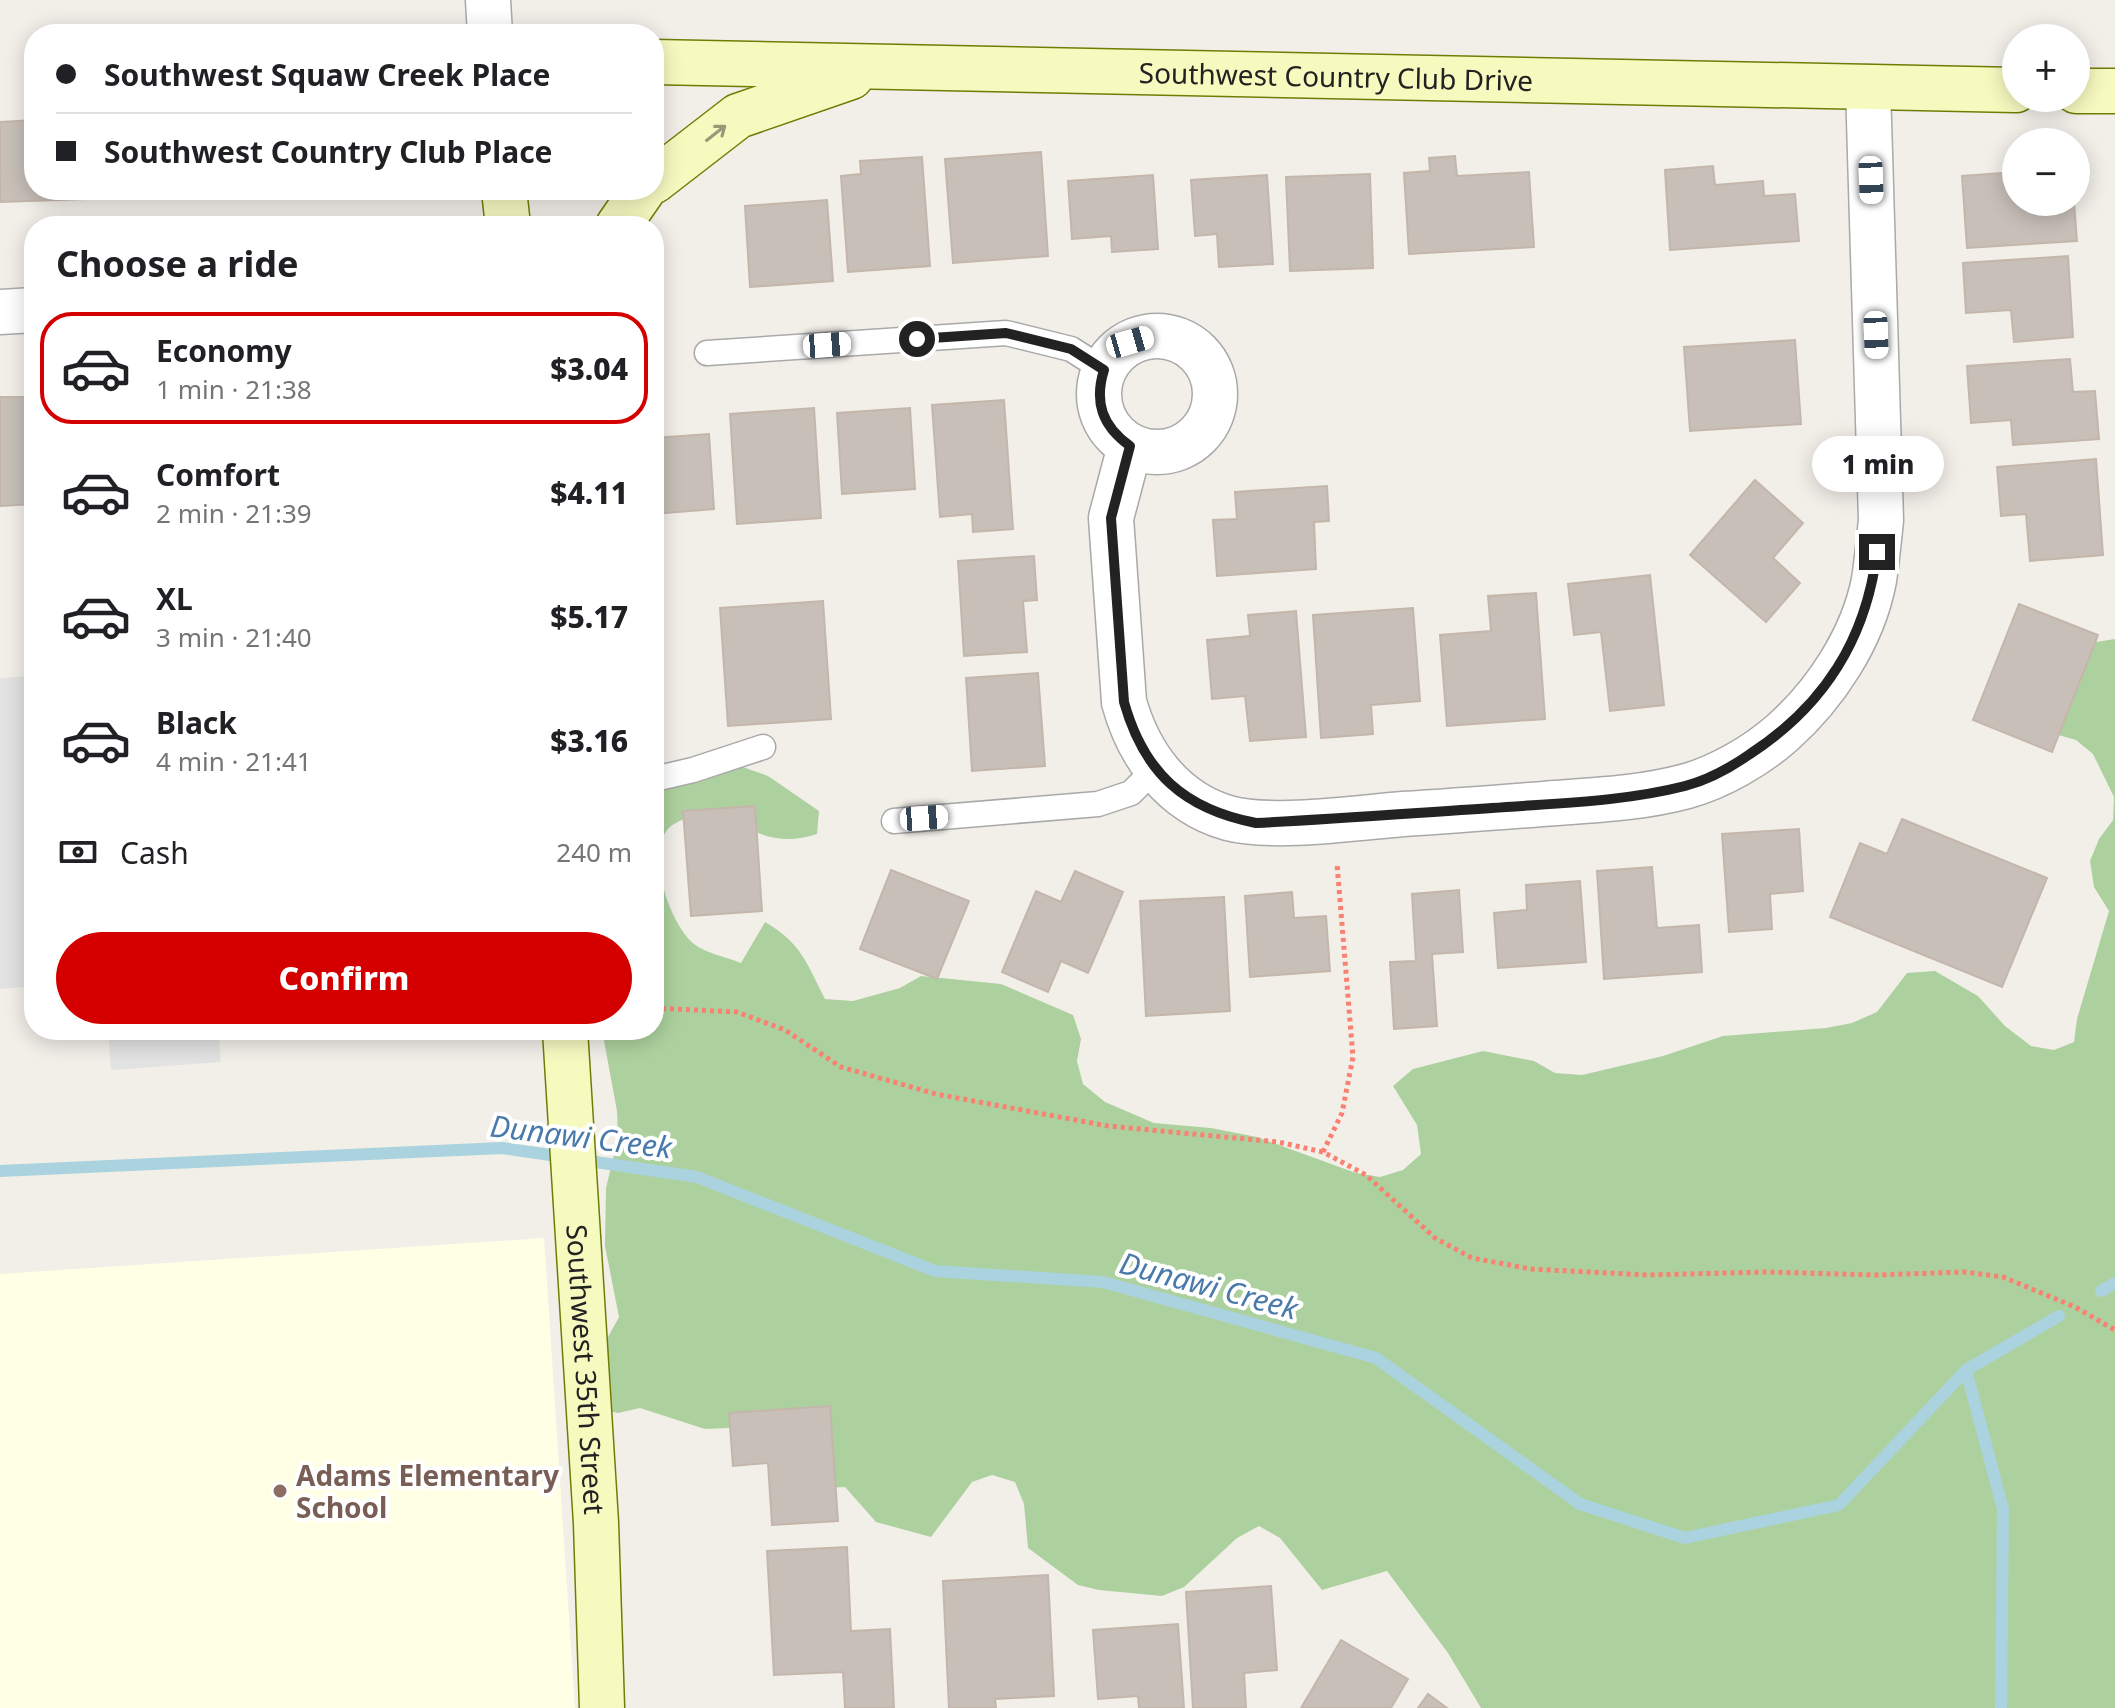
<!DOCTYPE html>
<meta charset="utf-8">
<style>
body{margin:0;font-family:"Noto Sans",sans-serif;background:#f6f6f6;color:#202124;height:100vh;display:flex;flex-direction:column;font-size:30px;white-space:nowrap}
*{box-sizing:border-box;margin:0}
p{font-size:26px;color:#757577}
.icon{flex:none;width:44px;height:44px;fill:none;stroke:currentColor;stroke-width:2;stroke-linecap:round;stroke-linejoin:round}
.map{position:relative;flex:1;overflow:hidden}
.drawer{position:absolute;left:24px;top:216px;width:640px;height:824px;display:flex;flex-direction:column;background:#fff;border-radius:32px;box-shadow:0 4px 20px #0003}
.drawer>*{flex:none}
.guide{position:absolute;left:24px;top:24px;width:640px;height:176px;border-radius:32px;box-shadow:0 4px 20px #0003;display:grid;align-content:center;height:176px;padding:0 32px;background:#fff}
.tools{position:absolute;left:2002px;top:24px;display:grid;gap:16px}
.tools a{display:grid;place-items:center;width:88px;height:88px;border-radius:50%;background:#fff;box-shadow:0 4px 20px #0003;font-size:40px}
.end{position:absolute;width:36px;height:36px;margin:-18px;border:10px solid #222;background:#fff;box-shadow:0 0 0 4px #fff}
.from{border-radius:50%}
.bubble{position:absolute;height:56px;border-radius:28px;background:#fff;box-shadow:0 4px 20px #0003;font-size:26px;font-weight:800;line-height:56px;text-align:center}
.car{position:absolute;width:24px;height:48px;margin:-24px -12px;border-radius:10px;box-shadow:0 0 6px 2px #0007;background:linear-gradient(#fff 24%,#345 0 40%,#fff 0 76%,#345 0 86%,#fff 0)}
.guide b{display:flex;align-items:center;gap:28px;height:76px;font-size:30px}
.guide b+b{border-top:2px solid #e0e0e0}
.guide i{width:20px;height:20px;background:#202124}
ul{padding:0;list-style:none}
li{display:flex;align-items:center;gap:24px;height:112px;margin:0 16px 12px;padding:0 16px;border:4px solid transparent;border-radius:32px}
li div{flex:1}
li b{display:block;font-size:30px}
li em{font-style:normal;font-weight:800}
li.on{border-color:#d40000}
li>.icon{width:72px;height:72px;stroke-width:1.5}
h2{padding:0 32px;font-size:36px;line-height:96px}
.pay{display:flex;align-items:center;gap:20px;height:88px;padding:0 32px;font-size:30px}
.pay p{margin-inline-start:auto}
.cta{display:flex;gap:16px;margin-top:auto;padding:16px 32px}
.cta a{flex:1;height:92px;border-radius:48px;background:#d40000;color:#fff;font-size:32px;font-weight:800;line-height:92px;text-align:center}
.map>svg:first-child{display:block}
.education{fill:#ffffe5}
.forest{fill:#add19e}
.parking{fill:#e2e2e2}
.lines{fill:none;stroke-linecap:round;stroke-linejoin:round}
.stream{stroke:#aad3df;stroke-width:12}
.building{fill:#c7bfb8;stroke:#c4b6ab;stroke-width:2}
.lane-casing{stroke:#a9a9a9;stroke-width:27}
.street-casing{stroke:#a9a9a9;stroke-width:47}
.secondary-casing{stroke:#707d05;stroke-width:47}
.path{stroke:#fa8072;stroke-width:5;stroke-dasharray:4 4;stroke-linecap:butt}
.lane{stroke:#fff;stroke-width:24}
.street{stroke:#fff;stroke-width:44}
.secondary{stroke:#f7fabf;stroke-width:44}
.oneway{stroke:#979978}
.route{stroke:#222;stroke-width:10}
.education-dot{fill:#8d6e63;stroke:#fff;stroke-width:3}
.labels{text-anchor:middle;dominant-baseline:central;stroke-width:8;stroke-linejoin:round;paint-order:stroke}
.street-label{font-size:28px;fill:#222;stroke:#fff}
.education-label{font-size:28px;font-weight:bold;fill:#785e54;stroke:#fff;text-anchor:start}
.water-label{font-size:30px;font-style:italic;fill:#4a7aab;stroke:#fff}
</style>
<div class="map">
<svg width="2115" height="1708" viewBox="0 0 2115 1708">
<rect width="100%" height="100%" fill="#f2efe9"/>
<path class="education" d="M 544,1238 L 575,1708 L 0,1708 L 0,1274 Z"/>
<path class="forest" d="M 2115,639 L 2115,1708 L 1481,1708 L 1448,1653 L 1387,1571 L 1322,1590 L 1280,1538 L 1259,1526 L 1237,1538 L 1184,1587 L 1162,1596 L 1099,1590 L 1078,1585 L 1028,1548 L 1024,1504 L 1015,1482 L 992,1475 L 972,1482 L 931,1537 L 876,1522 L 845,1487 L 823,1488 L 796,1409 L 728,1428 L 705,1429 L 640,1408 L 618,1413 L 596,1408 L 597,1357 L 619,1317 L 605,1246 L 606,1188 L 618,1138 L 617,1111 L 602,1030 L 654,1030 L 654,785 L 740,766 L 768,776 L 819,811 L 817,834 C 771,849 749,827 708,810 C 697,815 676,820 668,829 C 646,855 670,924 694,944 C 706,953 726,957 741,963 L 765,922 C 802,944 806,962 825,999 L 853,1001 L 900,988 L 921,976 L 1001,984 L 1073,1015 L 1081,1039 L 1077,1061 L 1083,1084 L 1105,1102 L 1154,1123 L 1211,1128 L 1257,1137 L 1356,1173 L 1380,1177 L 1403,1170 L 1421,1154 L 1417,1125 L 1393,1086 L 1413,1069 L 1483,1051 L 1534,1061 L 1555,1073 L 1582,1075 L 1663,1056 L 1723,1036 L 1826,1028 L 1852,1023 L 1877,1012 L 1907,973 L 1935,971 L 1978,996 L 2005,1026 L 2031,1046 L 2054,1050 L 2074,1042 L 2077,1019 L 2109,911 L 2094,887 L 2090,861 L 2099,839 L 2113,820 L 2114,797 L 2093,754 L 2076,740 L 2027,726 L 2090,643 Z"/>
<path class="parking" d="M 34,676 L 34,986 L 0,989 L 0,678 Z
M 108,1030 L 218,1030 L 221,1062 L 111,1070 Z"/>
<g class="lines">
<path class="stream" d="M 582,1160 L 697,1177 L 935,1271 L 1103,1282 L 1376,1358 L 1580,1504 L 1685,1538 L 1839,1505 L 1966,1370 L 2003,1509 L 2001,1708
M 0,1171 L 502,1148 L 564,1157
M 2101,1291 L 2115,1283
M 1966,1370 L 2059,1316"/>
</g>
<path class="building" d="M 34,120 L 34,190 L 85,190 L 85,199 L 0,202 L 0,122 Z
M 1041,152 L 1048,256 L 953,263 L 945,159 Z
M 1455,156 L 1457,176 L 1529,172 L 1534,247 L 1409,254 L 1404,173 L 1430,171 L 1429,158 Z
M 922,157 L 930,266 L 848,272 L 841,176 L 861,174 L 860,161 Z
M 1713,166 L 1715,185 L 1763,181 L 1764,196 L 1795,194 L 1799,241 L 1670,250 L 1665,170 Z
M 2016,172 L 2016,202 L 2074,202 L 2077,241 L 1967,248 L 1962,176 Z
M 1370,174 L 1373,268 L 1290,271 L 1286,177 Z
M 1153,175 L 1158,249 L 1112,252 L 1111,236 L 1072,239 L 1068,181 Z
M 1267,175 L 1273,264 L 1219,267 L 1217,234 L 1195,236 L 1191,180 Z
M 827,200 L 833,281 L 750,287 L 745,206 Z
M 2068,256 L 2073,337 L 2014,342 L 2011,310 L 1966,313 L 1963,263 Z
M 1795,340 L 1801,424 L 1690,431 L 1684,347 Z
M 2070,359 L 2073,392 L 2095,391 L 2099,439 L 2013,445 L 2011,420 L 1971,423 L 1967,366 Z
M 0,397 L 34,397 L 34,504 L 0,506 Z
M 1004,400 L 1013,529 L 973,532 L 972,514 L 940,517 L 932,405 Z
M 814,408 L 821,518 L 737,524 L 730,414 Z
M 910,408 L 915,489 L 842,494 L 837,413 Z
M 709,434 L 714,509 L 654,514 L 654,438 Z
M 2096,459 L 2103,555 L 2030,561 L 2026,514 L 2001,516 L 1997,467 Z
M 1755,480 L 1803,523 L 1773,558 L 1800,583 L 1766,622 L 1690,555 Z
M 1327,486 L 1329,521 L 1314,522 L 1316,569 L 1217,576 L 1213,520 L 1237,519 L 1235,492 Z
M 1034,556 L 1037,600 L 1023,601 L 1027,652 L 964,656 L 958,561 Z
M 1650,575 L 1664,705 L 1610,711 L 1601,632 L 1574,635 L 1568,584 Z
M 1536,593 L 1545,719 L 1447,726 L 1440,635 L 1491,631 L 1488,596 Z
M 823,601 L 831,719 L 728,726 L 720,608 Z
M 2019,604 L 2098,635 L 2052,752 L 1973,720 Z
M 1413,608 L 1420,701 L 1371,705 L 1373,734 L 1321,738 L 1313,615 Z
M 1296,611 L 1306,737 L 1250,741 L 1245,696 L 1212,699 L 1207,640 L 1250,636 L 1248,615 Z
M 1038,673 L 1045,766 L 972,771 L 966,678 Z
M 755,806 L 762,911 L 691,916 L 683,811 Z
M 1902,819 L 2047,878 L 2002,987 L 1830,917 L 1860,843 L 1887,854 Z
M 1799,829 L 1803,891 L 1770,894 L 1772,929 L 1729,932 L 1722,834 Z
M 1652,867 L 1657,928 L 1699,925 L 1702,972 L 1604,979 L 1597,871 Z
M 891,870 L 969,901 L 937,979 L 860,949 Z
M 1075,871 L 1123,892 L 1088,973 L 1061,961 L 1048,992 L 1002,972 L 1036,891 L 1061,902 Z
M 1580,881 L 1586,962 L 1498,968 L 1494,913 L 1527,910 L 1526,885 Z
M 1459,890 L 1463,952 L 1432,954 L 1437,1026 L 1394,1029 L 1390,962 L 1416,961 L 1412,894 Z
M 1292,892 L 1294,918 L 1326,916 L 1330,971 L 1250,977 L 1245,896 Z
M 1224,897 L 1230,1011 L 1146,1016 L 1140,901 Z
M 830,1406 L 838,1521 L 772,1525 L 768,1463 L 733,1466 L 729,1413 Z
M 847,1547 L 851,1631 L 890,1629 L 894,1708 L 845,1708 L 843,1672 L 774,1675 L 767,1551 Z
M 1048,1575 L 1054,1696 L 995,1699 L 996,1708 L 949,1708 L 943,1581 Z
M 1271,1586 L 1277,1670 L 1244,1673 L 1246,1708 L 1193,1708 L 1186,1592 Z
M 1178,1624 L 1184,1708 L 1139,1708 L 1138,1696 L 1098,1699 L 1093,1630 Z
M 1341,1640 L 1408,1679 L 1391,1708 L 1301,1708 Z
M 1428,1694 L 1447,1708 L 1418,1708 Z"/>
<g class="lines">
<defs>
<path id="lane" d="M 707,353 L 1006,333 L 1071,349 L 1104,370
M 654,779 L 693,770 L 763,747
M 894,821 L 1098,804 L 1131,793 L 1155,769"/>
<path id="street" d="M 488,0 L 490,34
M 0,312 L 34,310
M1099 394a58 58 0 1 1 116 0a58 58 0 1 1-116 0Z
M 1130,446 L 1111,518 L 1124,702 C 1139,756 1173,802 1228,818 C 1273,830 1356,818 1403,814 C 1454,811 1504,807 1555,803 C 1599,800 1643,798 1687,786 C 1719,777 1756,756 1782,733 C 1825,695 1863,638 1874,580 C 1877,560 1879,540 1881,520 L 1868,87"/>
<g id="secondary">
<path id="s1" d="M 654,62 L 2016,90"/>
<path d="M 2076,91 L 2115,91"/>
<path d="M 654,181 L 738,116 L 851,77"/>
<path d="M 504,190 L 508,226"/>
<path d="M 618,226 L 643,190"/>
<path id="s2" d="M 565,1030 L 596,1523 L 602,1708"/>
</g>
</defs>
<use href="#lane" class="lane-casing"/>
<use href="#street" class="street-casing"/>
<use href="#secondary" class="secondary-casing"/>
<path class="path" d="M 654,1008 L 737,1012 L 785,1030 L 841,1067 L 936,1094 L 1108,1126 L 1278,1142 L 1323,1152 L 1366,1175 L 1435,1238 L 1472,1258 L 1531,1269 L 1647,1275 L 1767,1272 L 1876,1275 L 1964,1272 L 2003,1277 L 2075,1307 L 2115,1330
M 1323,1152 L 1342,1113 L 1353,1057 L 1337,864"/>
<use href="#lane" class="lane"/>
<use href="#street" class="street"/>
<use href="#secondary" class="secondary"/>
</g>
<defs><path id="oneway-shaft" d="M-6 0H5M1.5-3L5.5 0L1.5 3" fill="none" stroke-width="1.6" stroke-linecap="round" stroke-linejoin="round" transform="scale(2)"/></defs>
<use class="oneway" href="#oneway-shaft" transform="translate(716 133) rotate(-38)"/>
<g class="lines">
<path class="route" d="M 917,339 L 1006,333 L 1071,349 L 1104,370 C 1094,402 1102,426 1130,446 L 1111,518 L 1124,702 C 1144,773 1184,809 1256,823 C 1335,819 1414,813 1492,808 C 1557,803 1622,802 1685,786 C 1708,780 1730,768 1750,754 C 1824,706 1866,640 1877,552"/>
</g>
<circle class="education-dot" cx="280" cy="1491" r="8"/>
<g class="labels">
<g class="street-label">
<text stroke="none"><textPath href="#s1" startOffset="682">Southwest Country Club Drive</textPath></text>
<text stroke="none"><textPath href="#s2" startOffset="340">Southwest 35th Street</textPath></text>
</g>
<g class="education-label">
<text x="296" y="1475">Adams Elementary<tspan x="296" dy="32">School</tspan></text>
</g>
<g class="water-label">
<text transform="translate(581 1136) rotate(7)">Dunawi Creek</text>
<text transform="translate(1209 1285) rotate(15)">Dunawi Creek</text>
</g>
</g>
</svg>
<div class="tools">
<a>+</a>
<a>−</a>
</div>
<i class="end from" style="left:917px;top:339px"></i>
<i class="end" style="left:1877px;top:552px"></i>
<div class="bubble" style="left:1812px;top:436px;width:132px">1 min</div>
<i class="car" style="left:1871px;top:180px;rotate:178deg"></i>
<i class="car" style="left:1876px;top:335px;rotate:178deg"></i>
<i class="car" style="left:1130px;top:342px;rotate:74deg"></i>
<i class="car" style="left:827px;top:345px;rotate:86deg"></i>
<i class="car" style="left:924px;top:818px;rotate:86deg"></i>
<div class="guide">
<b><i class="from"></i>Southwest Squaw Creek Place</b>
<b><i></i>Southwest Country Club Place</b>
</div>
<section class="drawer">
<h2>Choose a ride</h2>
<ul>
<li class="on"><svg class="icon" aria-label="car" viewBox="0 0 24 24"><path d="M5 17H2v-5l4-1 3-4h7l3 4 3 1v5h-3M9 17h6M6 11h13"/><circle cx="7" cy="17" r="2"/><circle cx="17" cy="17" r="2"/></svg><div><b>Economy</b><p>1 min · 21:38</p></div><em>$3.04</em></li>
<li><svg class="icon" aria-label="car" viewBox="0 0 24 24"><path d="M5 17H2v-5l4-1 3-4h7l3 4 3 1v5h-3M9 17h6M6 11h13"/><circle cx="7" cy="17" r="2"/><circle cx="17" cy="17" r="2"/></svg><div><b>Comfort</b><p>2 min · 21:39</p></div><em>$4.11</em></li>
<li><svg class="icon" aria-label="car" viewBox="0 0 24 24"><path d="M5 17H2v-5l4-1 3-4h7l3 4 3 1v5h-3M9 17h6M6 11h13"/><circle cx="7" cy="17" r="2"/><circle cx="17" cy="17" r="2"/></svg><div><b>XL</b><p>3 min · 21:40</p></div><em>$5.17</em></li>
<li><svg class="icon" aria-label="car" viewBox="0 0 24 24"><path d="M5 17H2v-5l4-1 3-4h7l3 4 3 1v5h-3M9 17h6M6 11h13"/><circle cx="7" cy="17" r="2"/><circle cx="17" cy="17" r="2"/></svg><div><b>Black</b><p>4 min · 21:41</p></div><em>$3.16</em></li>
</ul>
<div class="pay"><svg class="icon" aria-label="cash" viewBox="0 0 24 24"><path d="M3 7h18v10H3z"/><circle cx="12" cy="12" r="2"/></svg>Cash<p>240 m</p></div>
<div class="cta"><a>Confirm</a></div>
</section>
</div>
